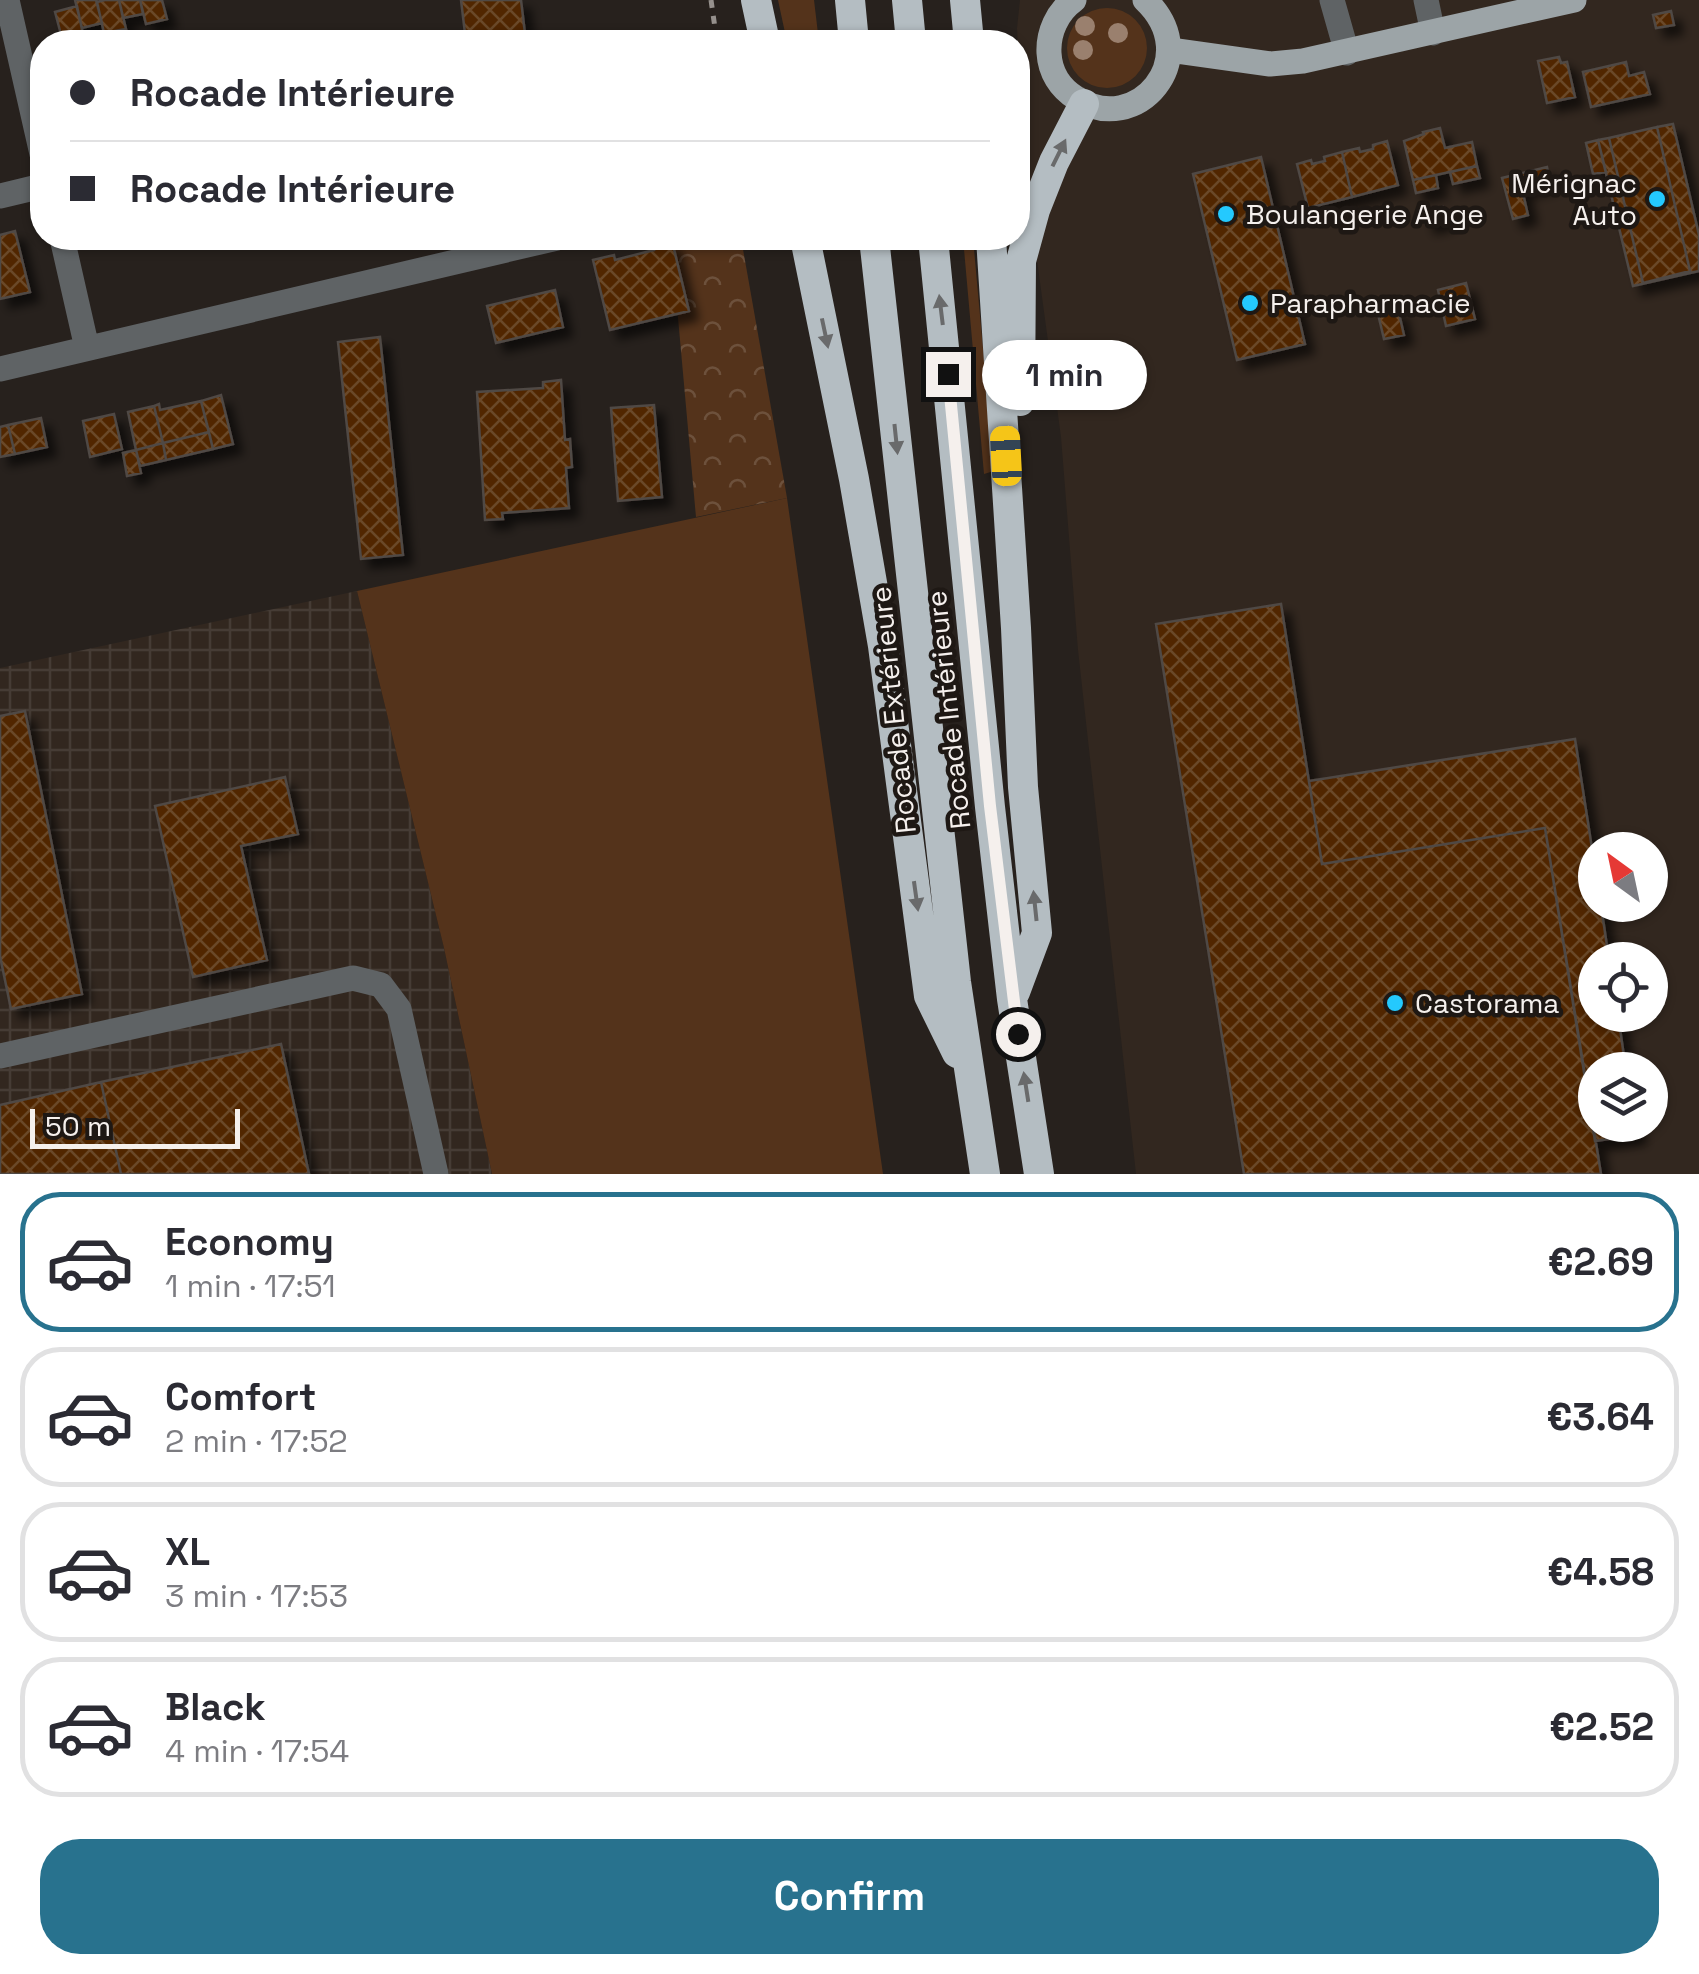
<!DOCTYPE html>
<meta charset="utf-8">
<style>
body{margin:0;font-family:"Space Grotesk",sans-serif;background:#f7f7f7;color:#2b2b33;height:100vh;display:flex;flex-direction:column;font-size:38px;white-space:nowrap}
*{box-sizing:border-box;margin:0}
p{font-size:32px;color:#7c7c81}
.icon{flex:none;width:55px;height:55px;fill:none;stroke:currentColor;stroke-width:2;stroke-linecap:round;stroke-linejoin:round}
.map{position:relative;height:1174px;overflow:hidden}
.details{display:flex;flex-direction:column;background:#fff;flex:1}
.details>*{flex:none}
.guide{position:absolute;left:30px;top:30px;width:1000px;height:220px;border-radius:40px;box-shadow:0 2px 8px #0004;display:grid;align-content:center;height:220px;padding:0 40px;background:#fff}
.needle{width:65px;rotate:327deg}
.buttons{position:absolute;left:1578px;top:832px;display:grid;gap:20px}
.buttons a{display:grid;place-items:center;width:90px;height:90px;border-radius:50%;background:#fff;box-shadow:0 2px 8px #0004;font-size:50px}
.scale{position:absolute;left:30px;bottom:25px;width:210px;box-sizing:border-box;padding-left:10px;border:5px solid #f5f0ed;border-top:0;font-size:28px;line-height:35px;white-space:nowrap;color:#f5f0ed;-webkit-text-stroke:8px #1e1814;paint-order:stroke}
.end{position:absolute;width:45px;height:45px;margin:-22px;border:12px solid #f5f0ed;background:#111;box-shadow:0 0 0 5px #111}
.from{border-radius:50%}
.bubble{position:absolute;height:70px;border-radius:35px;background:#fff;box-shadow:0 2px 8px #0004;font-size:32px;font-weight:600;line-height:70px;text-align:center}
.car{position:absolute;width:30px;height:60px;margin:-30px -15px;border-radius:12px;box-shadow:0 0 8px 2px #0007;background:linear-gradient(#f5c518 24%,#345 0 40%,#f5c518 0 76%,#345 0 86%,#f5c518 0)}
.guide b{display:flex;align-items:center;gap:35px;height:95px;font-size:38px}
.guide b+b{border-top:2px solid #e1e1e2}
.guide i{width:25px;height:25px;background:#2b2b33}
ul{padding:18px 0 0;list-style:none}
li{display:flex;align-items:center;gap:30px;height:140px;margin:0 20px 15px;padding:0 20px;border:5px solid #e1e1e2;border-radius:40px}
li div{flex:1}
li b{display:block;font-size:38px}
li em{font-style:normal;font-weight:600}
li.current{border-color:#28728e}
li>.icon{width:90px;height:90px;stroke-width:1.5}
.cta{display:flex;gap:20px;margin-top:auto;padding:20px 40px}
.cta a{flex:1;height:115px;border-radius:40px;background:#28728e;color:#fff;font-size:40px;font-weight:600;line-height:115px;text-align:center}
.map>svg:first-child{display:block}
.built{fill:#32271f;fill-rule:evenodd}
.industrial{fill:url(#industrial-grid)}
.grass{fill:#54331b}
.forest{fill:url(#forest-crowns)}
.building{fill:url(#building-cross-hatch);stroke:#504844;stroke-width:2.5;filter:url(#shadow)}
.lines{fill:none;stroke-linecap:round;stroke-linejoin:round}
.path{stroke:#95908c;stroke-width:5;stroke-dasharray:8 8;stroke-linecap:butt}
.minor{stroke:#5f6365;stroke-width:25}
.major{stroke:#9ca4a7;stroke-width:25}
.highway{stroke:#b4bdc2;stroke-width:30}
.tree{fill:#9a806e}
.oneway{fill:#696a6b}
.route{stroke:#f5f0ed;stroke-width:12}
.poi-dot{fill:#24c9fe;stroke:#1e1814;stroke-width:4}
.labels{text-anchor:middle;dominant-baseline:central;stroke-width:9;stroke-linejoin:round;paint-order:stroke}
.poi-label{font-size:28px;fill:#f5f0ed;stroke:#1e1814;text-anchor:start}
.street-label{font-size:28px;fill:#f5f0ed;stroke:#1e1814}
</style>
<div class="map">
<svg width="1699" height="1174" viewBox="0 0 1699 1174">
<defs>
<pattern id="industrial-grid" width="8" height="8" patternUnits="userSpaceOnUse" patternTransform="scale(2.5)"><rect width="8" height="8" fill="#32271f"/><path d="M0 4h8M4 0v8" fill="none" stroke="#463c35"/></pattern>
<pattern id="forest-crowns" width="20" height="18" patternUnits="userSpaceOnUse" patternTransform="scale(2.5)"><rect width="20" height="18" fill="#54331b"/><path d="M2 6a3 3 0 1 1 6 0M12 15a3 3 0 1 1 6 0" fill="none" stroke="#6d513c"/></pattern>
<pattern id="building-cross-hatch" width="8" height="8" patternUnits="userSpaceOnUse" patternTransform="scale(2.5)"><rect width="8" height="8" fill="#512804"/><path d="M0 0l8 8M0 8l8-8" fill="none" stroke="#6b4829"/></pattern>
<filter id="shadow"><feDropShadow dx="9" dy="9" stdDeviation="5" flood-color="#0009"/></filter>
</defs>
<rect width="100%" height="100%" fill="#27211d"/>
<path class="built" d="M 1020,0 L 1699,0 L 1699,1174 L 1136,1174 L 1078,650 L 1061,437 L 1023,157 L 1017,28 ZM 1595,850 L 1650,850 L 1650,905 L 1595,905 ZM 1595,960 L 1650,960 L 1650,1015 L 1595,1015 ZM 1595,1070 L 1650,1070 L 1650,1125 L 1595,1125 Z"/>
<path class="industrial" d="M 357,591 L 444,948 L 492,1174 L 0,1174 L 0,668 Z"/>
<path class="grass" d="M 778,0 L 814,0 L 819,42 L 787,42 Z
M1067 48a40 40 0 1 1 80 0a40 40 0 1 1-80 0Z
M 963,238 L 973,238 L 994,471 L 984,474 Z
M 787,498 L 883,1174 L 492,1174 L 444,948 L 357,591 Z"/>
<path class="forest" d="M 691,238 L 741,238 L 787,498 L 696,517 L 672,251 Z"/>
<path class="building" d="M 75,0 L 96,0 L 102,23 L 82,28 Z
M 105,0 L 119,0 L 126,29 L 104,33 L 97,2 Z
M 119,0 L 140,0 L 143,14 L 123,18 Z
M 140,0 L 162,0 L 167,19 L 146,24 Z
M 461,0 L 521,0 L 526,42 L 466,42 Z
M 77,6 L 84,39 L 63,42 L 55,12 Z
M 1671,11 L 1674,25 L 1656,28 L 1653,15 Z
M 1559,57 L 1561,63 L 1567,62 L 1575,97 L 1547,103 L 1538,61 Z
M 1626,62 L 1629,76 L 1644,72 L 1650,94 L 1591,107 L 1583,72 Z
M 1673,124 L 1699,235 L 1699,271 L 1633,286 L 1598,140 L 1609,138 L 1643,283 L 1690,271 L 1657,127 Z
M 1657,127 L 1690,271 L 1643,283 L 1609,138 Z
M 1440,128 L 1445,148 L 1472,142 L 1477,166 L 1413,180 L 1404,141 L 1424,134 L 1423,132 Z
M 1598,140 L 1606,172 L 1593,174 L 1586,143 Z
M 1387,141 L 1398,185 L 1352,197 L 1342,152 L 1359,148 L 1360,152 L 1373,149 L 1373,145 Z
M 1342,152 L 1352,197 L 1308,208 L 1297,164 L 1311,160 L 1312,164 L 1325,161 L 1324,157 Z
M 1261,157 L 1305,344 L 1237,360 L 1193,174 Z
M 1477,166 L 1480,178 L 1453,184 L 1450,172 Z
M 1547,167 L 1550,182 L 1522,189 L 1528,215 L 1513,219 L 1502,178 Z
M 1436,175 L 1438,188 L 1416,193 L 1413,180 Z
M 1443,207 L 1445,220 L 1426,225 L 1423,212 Z
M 15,231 L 30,292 L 0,299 L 0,235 Z
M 672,241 L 689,311 L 610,330 L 593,260 L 614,255 L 615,260 L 654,250 L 653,245 Z
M 1466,283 L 1475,319 L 1446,326 L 1438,290 Z
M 555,290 L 563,327 L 496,343 L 487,306 Z
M 1398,309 L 1404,335 L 1384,339 L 1378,314 Z
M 380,337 L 403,555 L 361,559 L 338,342 Z
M 561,380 L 565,440 L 570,439 L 572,467 L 566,468 L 569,508 L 502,513 L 503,519 L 485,520 L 477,392 L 543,388 L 543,382 Z
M 221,395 L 233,444 L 213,449 L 201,401 Z
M 201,401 L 209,432 L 163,443 L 154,406 L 159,404 L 160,410 Z
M 654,405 L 662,497 L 618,501 L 611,408 Z
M 154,406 L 163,443 L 136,450 L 128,412 Z
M 114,414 L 122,449 L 90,457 L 83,421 Z
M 41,418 L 47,447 L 15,454 L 8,425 Z
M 8,425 L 15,454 L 0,457 L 0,427 Z
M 209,432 L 213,449 L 166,460 L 163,443 Z
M 163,443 L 166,460 L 140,466 L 136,450 Z
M 136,450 L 141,473 L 127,476 L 123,453 Z
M 1281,604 L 1322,864 L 1545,828 L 1601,1174 L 1244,1174 L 1156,624 Z
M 25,711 L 82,994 L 11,1009 L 0,956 L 0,716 Z
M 1575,739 L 1595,868 L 1595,905 L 1601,905 L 1609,960 L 1595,960 L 1595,1015 L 1618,1015 L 1626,1070 L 1595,1070 L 1595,1125 L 1635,1125 L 1637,1135 L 1595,1141 L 1545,828 L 1322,864 L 1309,781 Z
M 285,777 L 298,834 L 241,846 L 267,960 L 193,977 L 155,806 Z
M 281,1044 L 309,1174 L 121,1174 L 101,1082 Z
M 101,1082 L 121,1174 L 0,1174 L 0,1105 Z"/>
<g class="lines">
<path class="path" d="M 711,0 L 717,42"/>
<path class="minor" d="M 7,0 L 42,154
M 1332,0 L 1347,53
M 1426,0 L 1433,33
M 0,196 L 42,186
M 62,238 L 87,348
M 0,369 L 557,238
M 0,1056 L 353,978 L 381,985 L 399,1009 L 436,1174"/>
<path class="major" d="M 1074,0 C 1057,12 1048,33 1049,53 C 1050,72 1060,88 1076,98 C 1136,138 1206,58 1145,0
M 1170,50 L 1270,64 L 1303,61 L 1574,0"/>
<path class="highway" d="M 756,0 L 765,42
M 850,0 L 854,42
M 907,0 L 911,42
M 965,0 L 969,42
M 805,238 L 854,479 L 883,646 L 929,996 L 957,1053
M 874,238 L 956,982 L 985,1174
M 933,238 L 990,807 L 1012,999 L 1039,1174
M 991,238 L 1016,628 L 1023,787 L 1037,933 L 1015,992
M 1020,401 L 1021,261 L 1035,210 L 1054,162 L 1084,104"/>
</g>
<g class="tree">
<circle cx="1085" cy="26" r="10"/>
<circle cx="1118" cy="33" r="10"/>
<circle cx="1083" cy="50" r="10"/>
</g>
<defs><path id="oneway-solid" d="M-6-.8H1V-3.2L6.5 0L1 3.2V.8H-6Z" transform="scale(2.5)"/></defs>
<g class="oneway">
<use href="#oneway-solid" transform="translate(1059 153) rotate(-64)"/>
<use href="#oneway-solid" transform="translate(941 310) rotate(-97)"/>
<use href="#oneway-solid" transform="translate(825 333) rotate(78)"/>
<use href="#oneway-solid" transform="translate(896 439) rotate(84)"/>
<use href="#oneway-solid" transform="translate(916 896) rotate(82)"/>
<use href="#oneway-solid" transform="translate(1035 906) rotate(-96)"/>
<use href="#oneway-solid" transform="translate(1026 1087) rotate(-99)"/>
</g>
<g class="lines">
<path class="route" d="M 948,374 L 990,806 L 1018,1034"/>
</g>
<g class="poi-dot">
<circle cx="1657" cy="199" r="10"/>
<circle cx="1226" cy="214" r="10"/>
<circle cx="1250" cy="303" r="10"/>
<circle cx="1395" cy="1003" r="10"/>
</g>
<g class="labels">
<g class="poi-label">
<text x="1637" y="183" text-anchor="end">Mérignac<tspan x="1637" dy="32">Auto</tspan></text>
<text x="1246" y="214">Boulangerie Ange</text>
<text x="1270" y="303">Parapharmacie</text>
<text x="1415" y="1003">Castorama</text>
</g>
<g class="street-label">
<text transform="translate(893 710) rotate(-96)">Rocade Extérieure</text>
<text transform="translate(948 710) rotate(-96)">Rocade Intérieure</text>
</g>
</g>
</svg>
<div class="buttons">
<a><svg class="needle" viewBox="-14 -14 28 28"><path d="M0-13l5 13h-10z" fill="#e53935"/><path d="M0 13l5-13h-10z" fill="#7c7c81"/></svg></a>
<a><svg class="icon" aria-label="locate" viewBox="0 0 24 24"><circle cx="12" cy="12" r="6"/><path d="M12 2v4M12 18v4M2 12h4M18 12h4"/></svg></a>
<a><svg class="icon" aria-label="layers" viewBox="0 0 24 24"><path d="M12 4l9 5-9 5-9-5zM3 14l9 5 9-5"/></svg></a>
</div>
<div class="scale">50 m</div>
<i class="end from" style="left:1018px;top:1034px"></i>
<i class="end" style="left:948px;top:374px"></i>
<div class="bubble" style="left:982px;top:340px;width:165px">1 min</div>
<i class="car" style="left:1006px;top:456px;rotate:357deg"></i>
<div class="guide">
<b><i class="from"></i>Rocade Intérieure</b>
<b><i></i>Rocade Intérieure</b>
</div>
</div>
<section class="details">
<ul>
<li class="current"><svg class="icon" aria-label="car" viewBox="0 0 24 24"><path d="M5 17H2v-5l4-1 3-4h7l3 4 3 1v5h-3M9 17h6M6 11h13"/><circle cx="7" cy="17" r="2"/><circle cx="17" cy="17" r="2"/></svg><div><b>Economy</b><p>1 min · 17:51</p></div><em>€2.69</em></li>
<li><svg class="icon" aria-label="car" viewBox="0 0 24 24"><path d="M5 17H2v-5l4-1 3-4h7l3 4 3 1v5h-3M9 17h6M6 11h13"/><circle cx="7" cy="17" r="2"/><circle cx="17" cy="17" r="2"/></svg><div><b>Comfort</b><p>2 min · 17:52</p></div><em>€3.64</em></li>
<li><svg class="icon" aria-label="car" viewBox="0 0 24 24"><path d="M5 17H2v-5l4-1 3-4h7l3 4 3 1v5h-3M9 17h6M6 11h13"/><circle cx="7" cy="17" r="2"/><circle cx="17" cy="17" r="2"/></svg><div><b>XL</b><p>3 min · 17:53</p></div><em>€4.58</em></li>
<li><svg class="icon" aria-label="car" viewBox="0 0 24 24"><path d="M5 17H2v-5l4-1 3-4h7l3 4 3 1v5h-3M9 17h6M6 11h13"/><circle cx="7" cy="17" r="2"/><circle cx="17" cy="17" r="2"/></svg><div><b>Black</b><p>4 min · 17:54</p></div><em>€2.52</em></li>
</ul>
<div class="cta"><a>Confirm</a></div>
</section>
